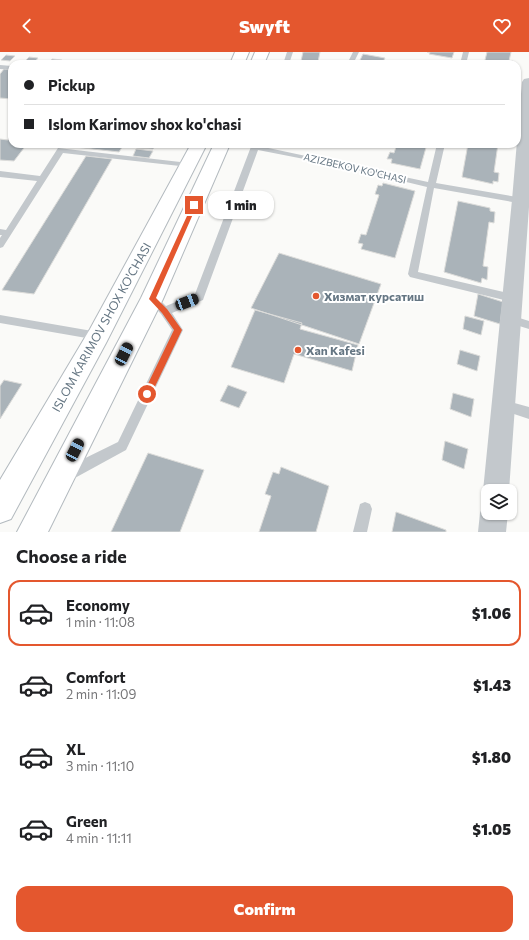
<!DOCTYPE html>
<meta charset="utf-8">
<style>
body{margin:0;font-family:Commissioner,sans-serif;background:#f6f6f6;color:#202124;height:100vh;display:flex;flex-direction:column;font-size:15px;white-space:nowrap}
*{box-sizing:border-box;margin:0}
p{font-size:13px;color:#757577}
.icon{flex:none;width:22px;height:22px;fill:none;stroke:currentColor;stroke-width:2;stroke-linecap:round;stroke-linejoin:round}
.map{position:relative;height:480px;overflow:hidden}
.drawer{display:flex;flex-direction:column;background:#fff;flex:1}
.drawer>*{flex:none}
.banner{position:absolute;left:8px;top:8px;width:513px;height:88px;border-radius:12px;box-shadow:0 1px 3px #0004;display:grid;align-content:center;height:88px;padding:0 16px;background:#fff}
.buttons{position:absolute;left:481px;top:432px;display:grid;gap:8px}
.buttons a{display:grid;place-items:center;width:36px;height:36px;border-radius:8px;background:#fff;box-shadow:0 1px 3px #0004;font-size:20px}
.end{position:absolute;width:18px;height:18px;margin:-9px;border:5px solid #e4572e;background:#fff;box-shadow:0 0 0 2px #fff}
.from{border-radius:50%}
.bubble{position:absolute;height:28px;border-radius:12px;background:#fff;box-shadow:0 1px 3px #0004;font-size:13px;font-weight:800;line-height:28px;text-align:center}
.car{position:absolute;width:12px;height:24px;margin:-12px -6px;border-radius:5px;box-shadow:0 0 3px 1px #0007;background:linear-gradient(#222 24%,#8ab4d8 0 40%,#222 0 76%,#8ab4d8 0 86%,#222 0)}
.banner b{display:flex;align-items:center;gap:14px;height:38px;font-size:15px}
.banner b+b{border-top:1px solid #e0e0e0}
.banner i{width:10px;height:10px;background:#202124}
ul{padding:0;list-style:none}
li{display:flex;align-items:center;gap:12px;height:66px;margin:0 8px 6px;padding:0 8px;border:2px solid transparent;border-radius:12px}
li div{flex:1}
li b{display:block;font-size:15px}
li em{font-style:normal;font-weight:800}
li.active{border-color:#e4572e}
li>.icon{width:36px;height:36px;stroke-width:1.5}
h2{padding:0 16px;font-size:18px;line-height:48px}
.button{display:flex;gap:8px;margin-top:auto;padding:8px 16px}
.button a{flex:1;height:46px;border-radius:12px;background:#e4572e;color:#fff;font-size:16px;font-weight:800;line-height:46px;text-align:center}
header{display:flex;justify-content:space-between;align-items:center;height:52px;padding:0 16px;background:#e4572e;color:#fff;font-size:18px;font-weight:800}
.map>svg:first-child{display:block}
.building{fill:#aab3b9;stroke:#dcdcda}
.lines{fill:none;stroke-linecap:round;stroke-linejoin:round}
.secondary-casing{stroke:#b3babf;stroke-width:2}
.service{fill:#c3c8cc;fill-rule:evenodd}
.minor{fill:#c3c8cc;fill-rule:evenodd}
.secondary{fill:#fff;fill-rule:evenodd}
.route{fill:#e4572e}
.poi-dot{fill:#e4572e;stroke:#fff;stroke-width:1.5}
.labels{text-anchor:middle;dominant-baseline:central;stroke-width:4;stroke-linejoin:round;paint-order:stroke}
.far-street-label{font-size:10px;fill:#657683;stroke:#fff}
.poi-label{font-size:12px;font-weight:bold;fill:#657683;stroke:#fff;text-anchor:start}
.street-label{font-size:12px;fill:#657683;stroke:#fff}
</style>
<header><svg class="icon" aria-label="back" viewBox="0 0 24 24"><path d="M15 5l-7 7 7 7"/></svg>Swyft<svg class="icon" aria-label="heart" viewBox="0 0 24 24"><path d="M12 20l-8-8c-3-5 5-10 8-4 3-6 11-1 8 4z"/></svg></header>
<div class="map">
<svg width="529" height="480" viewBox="0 0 529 480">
<rect width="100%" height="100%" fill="#fafaf8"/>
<path class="building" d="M 303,0 L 320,0 L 318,10 L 301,9 Z
M 427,0 L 454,0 L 452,6 L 429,2 L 430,0 Z
M 487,0 L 511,0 L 509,9 L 513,9 L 513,12 L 484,12 Z
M 363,2 L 385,6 L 382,12 L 358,12 Z
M 6,3 L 15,4 L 10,9 L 1,8 Z
M 29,5 L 38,6 L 34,11 L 24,10 Z
M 52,7 L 62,8 L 58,12 L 48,12 Z
M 4,17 L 12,18 L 12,47 L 0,46 L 0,22 Z
M 10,85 L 12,86 L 12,92 L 27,92 L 14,109 L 0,108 L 0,87 L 8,88 Z
M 77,92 L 124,92 L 119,100 L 75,95 Z
M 139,92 L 156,92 L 153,97 L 137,96 Z
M 397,92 L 427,92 L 420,117 L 391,111 L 392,107 L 387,107 L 390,100 L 394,101 Z
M 468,92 L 498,92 L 494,120 L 499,121 L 498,130 L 493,129 L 493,132 L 462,125 Z
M 136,97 L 153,99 L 149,106 L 133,104 Z
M 86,104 L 112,107 L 34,242 L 2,238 Z
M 383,131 L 415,139 L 395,206 L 361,197 L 363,192 L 358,191 L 361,182 L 366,183 L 379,143 L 375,142 L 378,133 L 382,134 Z
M 458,149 L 490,156 L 490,159 L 495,160 L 494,171 L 489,170 L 483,214 L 488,215 L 487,228 L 482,226 L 481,231 L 444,220 Z
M 279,201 L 381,232 L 359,292 L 251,256 Z
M 478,242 L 503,250 L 500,272 L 474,264 Z
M 255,258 L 302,271 L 300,277 L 358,293 L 352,319 L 294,302 L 284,331 L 231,315 Z
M 465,264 L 484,269 L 481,283 L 463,277 Z
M 460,298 L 480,304 L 477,319 L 457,312 Z
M 4,328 L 22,332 L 0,367 L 0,334 Z
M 228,333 L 247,340 L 239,356 L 220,349 Z
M 453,341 L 474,347 L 471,365 L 450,357 Z
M 445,389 L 468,397 L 464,417 L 442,408 Z
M 148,401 L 204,418 L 180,480 L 111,480 Z
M 281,415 L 329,434 L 316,480 L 259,480 L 271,444 L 265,442 L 273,420 L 279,422 Z
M 396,460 L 446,478 L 446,480 L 392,480 Z"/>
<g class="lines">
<defs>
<path id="secondary" d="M 235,0 L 249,0 L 244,12 L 230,12 Z
M 255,0 L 269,0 L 264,12 L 250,12 Z
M 191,92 L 207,92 L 106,291 L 11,467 L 0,471 L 0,428 L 90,277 Z
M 214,92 L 230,92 L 163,247 L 48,480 L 17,480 L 141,246 Z"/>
</defs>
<use href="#secondary" class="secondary-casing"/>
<path class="service" d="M 287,0 L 293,0 L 289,12 L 283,12 Z
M 353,0 L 359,0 L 353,12 L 347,12 Z
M 463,0 L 469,0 L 466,12 L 460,12 Z
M 0,13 L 12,14 L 12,18 L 0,17 Z
M 252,92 L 260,92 L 259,94 L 428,130 L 437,92 L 445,92 L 436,131 L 529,147 L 529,153 L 434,136 L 418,220 L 512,242 L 516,243 L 517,246 L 516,249 L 512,250 L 410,225 L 408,222 L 427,135 L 340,114 L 258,98 L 204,245 L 203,248 L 172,261 L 183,278 L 126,398 L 73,427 L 68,428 L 63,427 L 62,422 L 63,417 L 118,390 L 172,278 L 161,262 L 147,247 L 148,244 L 156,244 L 166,254 L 195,242 Z
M 58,96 L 189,111 L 193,113 L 189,115 L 63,101 L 3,195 L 0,196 L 0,186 L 2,183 L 0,183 L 0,177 L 6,178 L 37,129 L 0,125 L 0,119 L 40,124 Z
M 0,263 L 98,280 L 102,281 L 103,284 L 102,287 L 98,288 L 0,271 Z
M 510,263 L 529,269 L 529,277 L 506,270 L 505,267 L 506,264 Z
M 503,348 L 529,355 L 529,367 L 499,357 L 497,353 L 499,349 Z
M 365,450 L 370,452 L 372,457 L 367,480 L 353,480 L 360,452 Z"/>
<path class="minor" d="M 529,26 L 529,155 L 509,439 L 488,439 L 488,449 L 483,439 L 512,148 L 522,30 L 524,27 Z
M 488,450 L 488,461 L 508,461 L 506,480 L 478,480 L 480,461 L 484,451 Z"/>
<use href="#secondary" class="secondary"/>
</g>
<path class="route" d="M 194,152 L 197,153 L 156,246 L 167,257 L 182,278 L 150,345 L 147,346 L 143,342 L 174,278 L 162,261 L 149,247 L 192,153 Z"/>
<g class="poi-dot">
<circle cx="316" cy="244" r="4"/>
<circle cx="298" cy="298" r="4"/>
</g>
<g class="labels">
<g class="far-street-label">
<text transform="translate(355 116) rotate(13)">AZIZBEKOV KO'CHASI</text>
</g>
<g class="poi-label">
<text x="324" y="244">Хизмат курсатиш</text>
<text x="306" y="298">Xan Kafesi</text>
</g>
<g class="street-label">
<text transform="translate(101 275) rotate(-61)">ISLOM KARIMOV SHOX KO'CHASI</text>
</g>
</g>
</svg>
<div class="buttons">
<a><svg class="icon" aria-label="layers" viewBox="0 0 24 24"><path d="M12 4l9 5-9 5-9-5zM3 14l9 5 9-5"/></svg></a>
</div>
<i class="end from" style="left:147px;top:342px"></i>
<i class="end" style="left:194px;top:153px"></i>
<div class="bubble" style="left:208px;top:139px;width:66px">1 min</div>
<i class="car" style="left:187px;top:250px;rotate:69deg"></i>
<i class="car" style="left:124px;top:302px;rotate:27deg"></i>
<i class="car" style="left:75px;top:398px;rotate:27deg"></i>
<div class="banner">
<b><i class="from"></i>Pickup</b>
<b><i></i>Islom Karimov shox ko'chasi</b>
</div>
</div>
<section class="drawer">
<h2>Choose a ride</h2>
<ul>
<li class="active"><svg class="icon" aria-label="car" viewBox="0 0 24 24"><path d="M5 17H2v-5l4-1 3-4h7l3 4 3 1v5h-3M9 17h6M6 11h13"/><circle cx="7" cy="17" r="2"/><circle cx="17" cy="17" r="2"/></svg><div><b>Economy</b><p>1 min · 11:08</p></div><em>$1.06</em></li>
<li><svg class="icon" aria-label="car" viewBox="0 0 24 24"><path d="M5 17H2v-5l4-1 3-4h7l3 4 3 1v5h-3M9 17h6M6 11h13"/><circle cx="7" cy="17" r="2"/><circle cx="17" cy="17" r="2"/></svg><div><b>Comfort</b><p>2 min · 11:09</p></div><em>$1.43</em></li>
<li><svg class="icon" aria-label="car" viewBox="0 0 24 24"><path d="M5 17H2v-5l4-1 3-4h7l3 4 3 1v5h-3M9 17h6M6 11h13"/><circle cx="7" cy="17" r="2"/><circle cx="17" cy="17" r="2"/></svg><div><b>XL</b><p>3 min · 11:10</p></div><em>$1.80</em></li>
<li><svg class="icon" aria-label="car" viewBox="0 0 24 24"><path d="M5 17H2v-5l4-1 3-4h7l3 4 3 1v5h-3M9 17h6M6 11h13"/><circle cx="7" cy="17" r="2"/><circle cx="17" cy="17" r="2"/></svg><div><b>Green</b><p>4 min · 11:11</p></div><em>$1.05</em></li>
</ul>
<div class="button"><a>Confirm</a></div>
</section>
